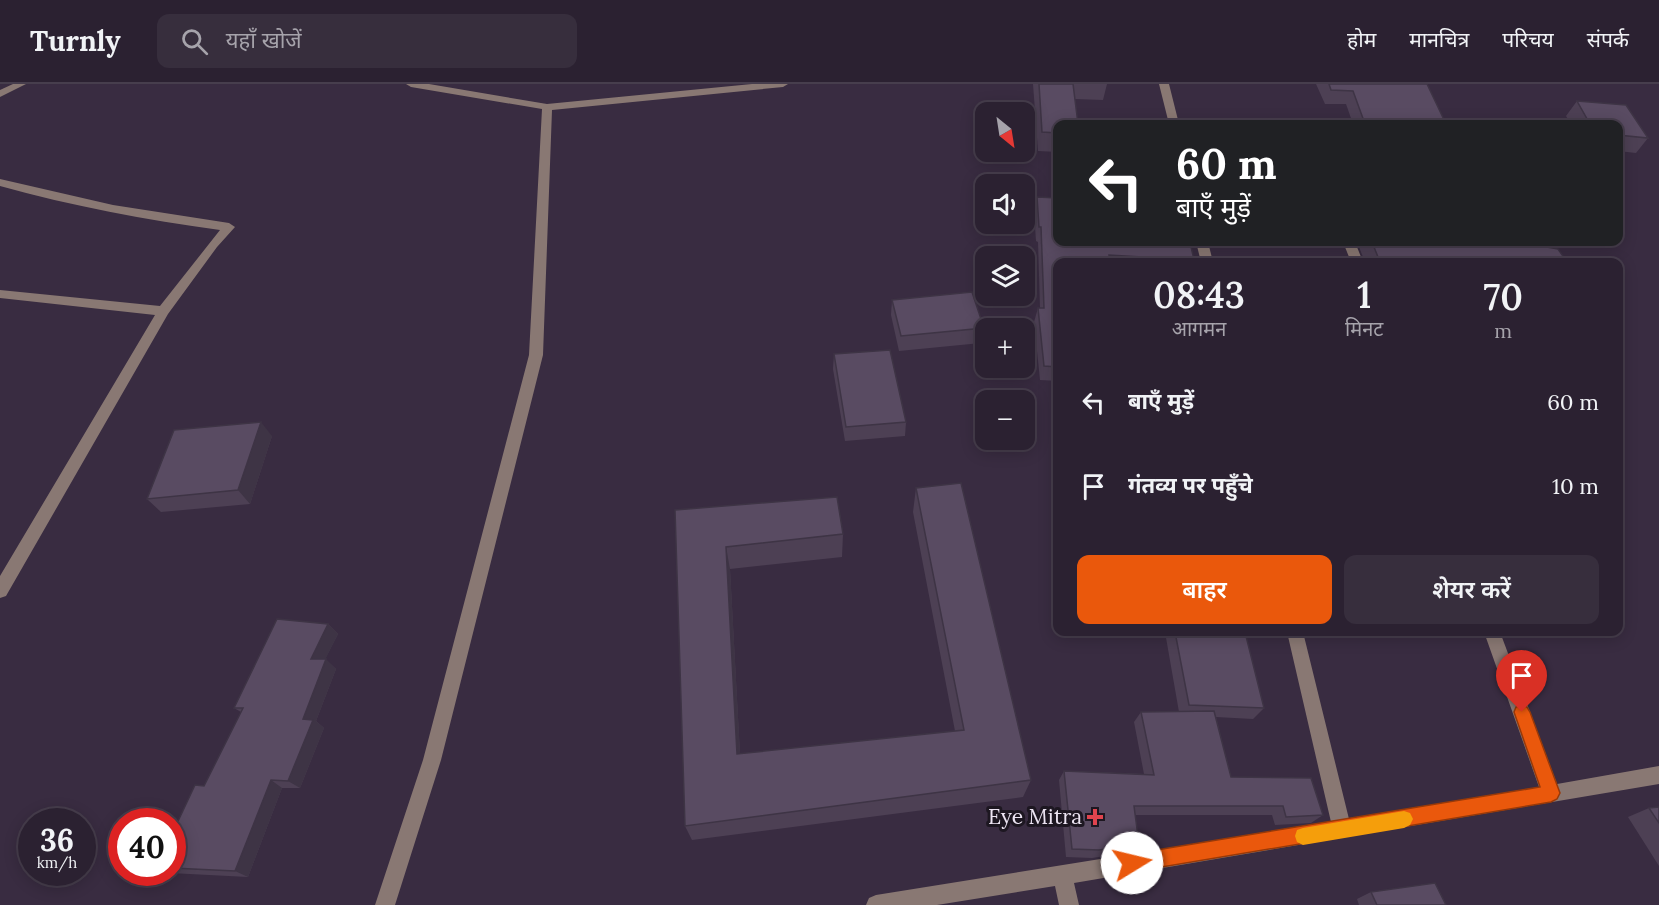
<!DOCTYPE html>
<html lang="hi">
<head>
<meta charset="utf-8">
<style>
	:root { --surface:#2b2131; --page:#372e3d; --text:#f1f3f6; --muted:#a6a3ab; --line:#473e4d; --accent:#ea580c }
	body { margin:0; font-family:Lora,"Noto Sans Devanagari",serif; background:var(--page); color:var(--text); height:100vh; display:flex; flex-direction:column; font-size:22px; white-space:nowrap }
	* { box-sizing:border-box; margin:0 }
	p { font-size:20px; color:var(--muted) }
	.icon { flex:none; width:33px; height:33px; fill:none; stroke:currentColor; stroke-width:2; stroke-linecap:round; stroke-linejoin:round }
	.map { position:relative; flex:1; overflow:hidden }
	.drawer { position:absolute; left:1053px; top:174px; width:570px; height:378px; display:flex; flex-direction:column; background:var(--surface); border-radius:12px; box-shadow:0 3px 15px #0003,0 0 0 2px var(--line) }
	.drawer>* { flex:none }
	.hud { position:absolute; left:1053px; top:36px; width:570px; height:126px; border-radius:12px; box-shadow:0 3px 15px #0003,0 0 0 2px var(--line); background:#202124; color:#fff; overflow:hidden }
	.needle { width:39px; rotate:150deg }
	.fabs { position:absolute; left:975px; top:18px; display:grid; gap:12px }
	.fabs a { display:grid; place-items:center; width:60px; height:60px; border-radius:12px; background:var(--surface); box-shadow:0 3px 15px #0003,0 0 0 2px var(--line); font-size:30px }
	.speed { position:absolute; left:18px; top:724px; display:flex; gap:12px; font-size:30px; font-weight:700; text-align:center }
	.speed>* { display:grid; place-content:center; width:78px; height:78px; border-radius:50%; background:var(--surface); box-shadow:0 3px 15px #0003,0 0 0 2px var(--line); line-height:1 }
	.speed small { font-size:15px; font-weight:400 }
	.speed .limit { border:9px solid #d22; background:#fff; color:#111 }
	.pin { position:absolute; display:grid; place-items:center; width:51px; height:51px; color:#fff; margin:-62px -26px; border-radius:50% 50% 50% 0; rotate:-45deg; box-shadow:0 0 6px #0007 }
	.pin .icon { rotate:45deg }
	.me { position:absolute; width:66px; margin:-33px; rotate:81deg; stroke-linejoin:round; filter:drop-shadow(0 0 4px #0008) }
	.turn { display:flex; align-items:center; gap:21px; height:126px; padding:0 24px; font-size:27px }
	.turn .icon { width:78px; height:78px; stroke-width:2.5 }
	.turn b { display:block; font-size:42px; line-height:51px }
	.eta { display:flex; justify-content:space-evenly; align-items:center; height:102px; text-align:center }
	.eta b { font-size:36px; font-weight:600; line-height:42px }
	.primary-button { display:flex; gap:12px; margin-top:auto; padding:12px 24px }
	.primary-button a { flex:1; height:69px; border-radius:12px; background:var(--accent); color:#fff; font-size:24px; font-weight:600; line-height:69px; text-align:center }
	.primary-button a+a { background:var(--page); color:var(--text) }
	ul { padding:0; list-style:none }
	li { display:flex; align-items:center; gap:18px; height:84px; padding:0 24px }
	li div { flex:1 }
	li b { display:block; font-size:22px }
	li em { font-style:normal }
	header { display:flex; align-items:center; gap:36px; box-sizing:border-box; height:84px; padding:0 30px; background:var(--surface); border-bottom:2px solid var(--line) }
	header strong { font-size:28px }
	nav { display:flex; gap:33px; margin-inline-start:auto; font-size:21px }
	.search { width:420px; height:54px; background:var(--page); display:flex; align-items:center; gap:15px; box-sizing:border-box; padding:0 21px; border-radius:12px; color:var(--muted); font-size:22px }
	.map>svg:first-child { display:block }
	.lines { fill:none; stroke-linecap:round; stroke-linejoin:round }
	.minor { fill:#897873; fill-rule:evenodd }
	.wall { fill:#4d4054 }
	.shaded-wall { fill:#3e3445 }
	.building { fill:#594b62; stroke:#3e3445; stroke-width:1.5 }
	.route { fill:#ea580c; stroke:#983908; stroke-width:1.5 }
	.slow { fill:#f59e0b }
	.health-dot { fill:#e0444e; stroke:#1d1721; stroke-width:2 }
	.labels { text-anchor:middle; stroke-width:6; stroke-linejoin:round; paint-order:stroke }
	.near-poi-label { font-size:21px; fill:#ede5f3; stroke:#1d1721; text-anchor:end }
</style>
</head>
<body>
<header>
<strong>Turnly</strong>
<div class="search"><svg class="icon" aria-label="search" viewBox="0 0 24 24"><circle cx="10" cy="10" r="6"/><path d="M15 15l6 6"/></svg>यहाँ खोजें</div>
<nav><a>होम</a><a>मानचित्र</a><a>परिचय</a><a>संपर्क</a></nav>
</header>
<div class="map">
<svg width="1659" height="821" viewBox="0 0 1659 821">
	<rect width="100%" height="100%" fill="#392c41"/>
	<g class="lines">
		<g class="minor">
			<path d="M 13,0 L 26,0 L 0,13 L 0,6 Z"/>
			<path d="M 406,0 L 429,0 L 547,20 L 752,0 L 788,0 L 783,3 L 552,26 L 543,271 L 441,676 L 395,821 L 375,821 L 423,676 L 529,271 L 542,25 L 411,3 Z"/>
			<path d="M 1159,0 L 1169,0 L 1179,40 L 1169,40 Z"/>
			<path d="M 0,95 L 113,121 L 229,139 L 235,143 L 217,163 L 168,230 L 6,512 L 0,514 L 0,492 L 155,231 L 0,214 L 0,206 L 160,222 L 220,146 C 146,136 72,122 0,102 Z"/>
			<path d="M 1196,158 L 1208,158 L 1213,178 L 1201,178 Z"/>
			<path d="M 1343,158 L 1355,158 L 1363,178 L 1351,178 Z"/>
			<path d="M 1287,548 L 1303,548 L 1349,735 L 1539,703 L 1484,548 L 1500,548 L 1557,700 L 1659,682 L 1659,700 L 1074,799 L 1079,821 L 1059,821 L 1055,802 L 937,821 L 866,821 L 869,814 L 876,811 L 1331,738 Z"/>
		</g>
	</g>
	<g class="wall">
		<path d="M 1033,0 L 1107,0 L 1103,16 L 1075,15 L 1058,40 L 1058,68 L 1038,67 Z"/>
		<path d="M 1316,0 L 1427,0 L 1446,40 L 1353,40 L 1346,20 L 1325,20 Z"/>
		<path d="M 1577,17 L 1648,54 L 1636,69 L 1618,67 L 1618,40 L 1571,40 L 1566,32 Z"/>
		<path d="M 1037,113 L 1194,176 L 1193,178 L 1058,178 L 1058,297 L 1040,296 L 1034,238 L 1038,224 L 1040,224 L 1038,158 L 1036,157 L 1034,128 Z"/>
		<path d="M 1357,158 L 1438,158 L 1567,178 L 1365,178 Z"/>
		<path d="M 892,216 L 984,244 L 981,259 L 899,267 L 891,231 Z"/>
		<path d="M 834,270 L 906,338 L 905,352 L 845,357 L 833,285 Z"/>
		<path d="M 272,352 L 250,420 L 161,428 L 147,415 Z"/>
		<path d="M 916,404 L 1031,696 L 1023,713 L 692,756 L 685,742 L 675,426 L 843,450 L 842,473 L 730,485 L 740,670 L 955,647 L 913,428 Z"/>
		<path d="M 328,540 L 338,550 L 325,575 L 336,585 L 316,637 L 324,644 L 300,704 L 282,704 L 248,793 L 170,789 L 172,789 L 172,750 L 204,702 L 241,628 L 234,624 Z"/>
		<path d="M 1165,548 L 1245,548 L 1264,624 L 1253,635 L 1216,633 L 1231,693 L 1323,731 L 1311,739 L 1275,741 L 1272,731 L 1135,731 L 1139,760 L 1131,768 L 1092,774 L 1066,773 L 1059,696 L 1064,687 L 1144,690 L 1134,638 L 1141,628 L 1179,628 Z"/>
		<path d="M 1659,723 L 1659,782 L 1628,733 L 1649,724 Z"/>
		<path d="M 1371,808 L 1446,821 L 1359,821 L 1357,815 Z"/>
	</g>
	<g class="shaded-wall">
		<path d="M 261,338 L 272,352 L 250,420 L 238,406 Z"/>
		<path d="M 726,463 L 730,485 L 741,688 L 737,670 Z"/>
		<path d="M 328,540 L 338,550 L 321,584 L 311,575 Z"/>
		<path d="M 326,575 L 336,585 L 316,637 L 324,644 L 300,704 L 288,697 L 303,635 Z"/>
		<path d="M 271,696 L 282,704 L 248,793 L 235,787 Z"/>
	</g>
	<g class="building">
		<path d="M 1039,0 L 1073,0 L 1078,40 L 1058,40 L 1058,49 L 1042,48 Z"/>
		<path d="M 1329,0 L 1427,0 L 1446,40 L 1365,40 L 1353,7 L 1331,6 Z"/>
		<path d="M 1577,17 L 1626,21 L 1648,54 L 1618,51 L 1618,40 L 1590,40 Z"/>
		<path d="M 1037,113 L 1058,114 L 1058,158 L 1190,158 L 1194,176 L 1109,171 L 1110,178 L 1058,178 L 1058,283 L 1044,282 L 1038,224 L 1044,224 L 1041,143 L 1039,143 Z"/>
		<path d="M 1372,158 L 1438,158 L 1541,162 L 1558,165 L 1567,178 L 1380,178 Z"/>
		<path d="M 972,208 L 984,244 L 901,252 L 892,216 Z"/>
		<path d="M 890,266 L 906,338 L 846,343 L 834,270 Z"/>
		<path d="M 261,338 L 238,406 L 147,415 L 174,346 Z"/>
		<path d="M 961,399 L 1031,696 L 685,742 L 675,426 L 837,413 L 843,450 L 726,463 L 737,670 L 964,646 L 916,404 Z"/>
		<path d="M 277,535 L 328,540 L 311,575 L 326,575 L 303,635 L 313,636 L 288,697 L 271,696 L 235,787 L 172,784 L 172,750 L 195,701 L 204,702 L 243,624 L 234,624 Z"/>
		<path d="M 1175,548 L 1245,548 L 1264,624 L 1189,621 Z"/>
		<path d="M 1214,627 L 1231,693 L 1311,694 L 1323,731 L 1286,733 L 1283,722 L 1134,722 L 1139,760 L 1099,766 L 1072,765 L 1064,687 L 1154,691 L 1141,628 Z"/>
		<path d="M 1659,723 L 1659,739 L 1649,724 Z"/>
		<path d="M 1435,799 L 1446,821 L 1377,821 L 1371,808 Z"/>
	</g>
	<path class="route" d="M 1522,621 L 1527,623 L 1530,628 L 1560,709 L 1557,715 L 1551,718 L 1132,788 L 1126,785 L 1123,779 L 1126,773 L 1132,770 L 1540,703 L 1514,628 L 1516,623 Z"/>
	<path class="slow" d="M 1404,727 L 1410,729 L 1413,735 L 1410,741 L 1404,744 L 1303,761 L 1297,758 L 1295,752 L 1297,746 L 1303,744 Z"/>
	<path class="health-dot" d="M1092 724h6v6h6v6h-6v6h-6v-6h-6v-6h6z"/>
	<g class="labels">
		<g class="near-poi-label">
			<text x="1082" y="740">Eye Mitra</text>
		</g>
	</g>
</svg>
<div class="fabs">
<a><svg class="needle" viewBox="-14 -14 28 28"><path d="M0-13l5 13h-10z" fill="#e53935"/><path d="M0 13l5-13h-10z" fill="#a6a3ab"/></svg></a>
<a><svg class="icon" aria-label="sound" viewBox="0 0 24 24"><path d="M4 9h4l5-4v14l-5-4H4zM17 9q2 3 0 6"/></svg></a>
<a><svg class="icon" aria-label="layers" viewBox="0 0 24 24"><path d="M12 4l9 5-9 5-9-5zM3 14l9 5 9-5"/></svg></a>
<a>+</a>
<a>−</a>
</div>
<div class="speed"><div>36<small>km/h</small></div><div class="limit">40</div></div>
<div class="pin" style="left:1522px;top:628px;background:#d93025"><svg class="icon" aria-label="arrive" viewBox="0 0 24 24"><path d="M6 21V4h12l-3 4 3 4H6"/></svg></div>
<svg class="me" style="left:1132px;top:779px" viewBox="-20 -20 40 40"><circle r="19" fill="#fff"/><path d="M0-13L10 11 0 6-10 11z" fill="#ea580c"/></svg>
<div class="hud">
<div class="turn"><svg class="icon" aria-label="left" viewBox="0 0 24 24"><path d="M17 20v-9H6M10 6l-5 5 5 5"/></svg><div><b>60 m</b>बाएँ मुड़ें</div></div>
</div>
<section class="drawer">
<div class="eta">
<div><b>08:43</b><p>आगमन</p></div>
<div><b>1</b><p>मिनट</p></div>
<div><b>70</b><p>m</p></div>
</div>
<ul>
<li><svg class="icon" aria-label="left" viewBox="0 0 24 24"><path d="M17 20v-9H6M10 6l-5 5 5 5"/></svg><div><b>बाएँ मुड़ें</b></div><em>60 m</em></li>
<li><svg class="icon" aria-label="arrive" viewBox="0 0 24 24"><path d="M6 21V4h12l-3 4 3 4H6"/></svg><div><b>गंतव्य पर पहुँचे</b></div><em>10 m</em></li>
</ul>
<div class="primary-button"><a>बाहर</a><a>शेयर करें</a></div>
</section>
</div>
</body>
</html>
